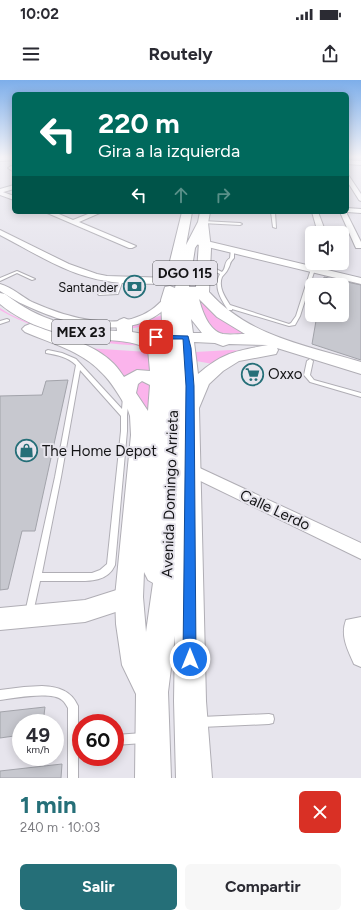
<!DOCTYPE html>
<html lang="es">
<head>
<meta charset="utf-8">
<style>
	:root { --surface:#fff; --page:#f7f7f7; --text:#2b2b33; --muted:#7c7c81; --accent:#256f78 }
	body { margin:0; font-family:Figtree,sans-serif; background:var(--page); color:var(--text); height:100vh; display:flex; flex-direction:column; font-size:15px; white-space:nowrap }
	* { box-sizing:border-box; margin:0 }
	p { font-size:13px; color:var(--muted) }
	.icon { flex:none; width:22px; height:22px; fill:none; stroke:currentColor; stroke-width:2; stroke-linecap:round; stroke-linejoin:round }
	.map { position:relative; height:698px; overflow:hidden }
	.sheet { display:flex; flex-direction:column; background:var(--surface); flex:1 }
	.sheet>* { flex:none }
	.hud { position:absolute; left:12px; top:12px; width:337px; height:122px; border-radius:6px; box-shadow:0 2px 10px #0003; background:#00695c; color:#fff; overflow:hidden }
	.buttons { position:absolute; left:305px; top:146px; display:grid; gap:8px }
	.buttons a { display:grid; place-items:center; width:44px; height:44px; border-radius:6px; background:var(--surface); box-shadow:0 2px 10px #0003; font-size:20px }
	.speed { position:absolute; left:12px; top:634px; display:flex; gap:8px; font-size:20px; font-weight:700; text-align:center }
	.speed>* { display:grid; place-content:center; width:52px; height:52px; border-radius:50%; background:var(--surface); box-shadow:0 2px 10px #0003; line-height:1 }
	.speed small { font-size:10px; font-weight:400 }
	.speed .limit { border:6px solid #d22; background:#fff; color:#111 }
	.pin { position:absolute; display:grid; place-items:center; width:34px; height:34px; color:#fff; margin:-17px; border-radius:8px; box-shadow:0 2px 6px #0006 }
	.me { position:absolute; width:44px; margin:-22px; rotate:0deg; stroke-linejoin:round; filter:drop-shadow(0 0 3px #0008) }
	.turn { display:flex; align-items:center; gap:14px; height:84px; padding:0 20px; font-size:18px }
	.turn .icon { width:52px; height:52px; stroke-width:2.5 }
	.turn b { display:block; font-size:28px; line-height:34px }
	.lanes { display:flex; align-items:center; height:38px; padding:0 20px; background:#0003; justify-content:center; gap:20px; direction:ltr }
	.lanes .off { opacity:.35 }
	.round { display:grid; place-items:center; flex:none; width:42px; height:42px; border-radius:6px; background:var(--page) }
	.headline { display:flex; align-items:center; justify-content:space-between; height:68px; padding:0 20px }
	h1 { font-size:24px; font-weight:700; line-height:30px; color:var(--accent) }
	.button { display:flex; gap:8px; margin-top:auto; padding:8px 20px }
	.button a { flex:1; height:46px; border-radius:6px; background:var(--accent); color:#fff; font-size:16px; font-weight:700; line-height:46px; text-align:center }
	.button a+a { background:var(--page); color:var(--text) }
	.status { display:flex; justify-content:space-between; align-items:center; height:28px; padding:0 20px; background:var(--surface); direction:ltr }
	.status svg { height:11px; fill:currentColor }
	header { display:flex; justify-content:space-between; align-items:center; height:52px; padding:0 20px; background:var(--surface); font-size:18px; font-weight:700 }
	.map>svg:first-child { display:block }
	.green { fill:#fbb4ec }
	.building { fill:#c7c8cf; stroke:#a2a3aa }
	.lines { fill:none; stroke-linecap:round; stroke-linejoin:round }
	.service-casing { stroke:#b0aeb5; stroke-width:2 }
	.minor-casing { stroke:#b0aeb5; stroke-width:2 }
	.tertiary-casing { stroke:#b0aeb5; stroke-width:2 }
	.primary-casing { stroke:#b0aeb5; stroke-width:2 }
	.service { fill:#fff; fill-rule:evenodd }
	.minor { fill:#fff; fill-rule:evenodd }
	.tertiary { fill:#fff; fill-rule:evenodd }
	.primary { fill:#fff; fill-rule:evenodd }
	.route { fill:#1a73e8; stroke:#114b97 }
	.labels { text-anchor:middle; stroke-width:4; stroke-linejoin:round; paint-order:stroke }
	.far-poi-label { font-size:13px; fill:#141416; stroke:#e7e5ed; text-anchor:end }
	.shield { fill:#e7e5ed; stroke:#535356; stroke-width:1 }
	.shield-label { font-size:14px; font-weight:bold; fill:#141416 }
	.poi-label { font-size:15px; fill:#141416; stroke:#e7e5ed; text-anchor:start }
	.street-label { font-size:15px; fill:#141416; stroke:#e7e5ed }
</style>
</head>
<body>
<div class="status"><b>10:02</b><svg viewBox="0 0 49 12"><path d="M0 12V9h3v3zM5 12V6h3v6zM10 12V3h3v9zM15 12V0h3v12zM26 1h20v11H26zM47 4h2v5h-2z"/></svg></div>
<header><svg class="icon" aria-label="menu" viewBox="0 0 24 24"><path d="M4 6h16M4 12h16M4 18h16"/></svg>Routely<svg class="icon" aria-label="share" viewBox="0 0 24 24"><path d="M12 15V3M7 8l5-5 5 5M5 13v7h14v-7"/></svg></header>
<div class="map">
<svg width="361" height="698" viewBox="0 0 361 698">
	<rect width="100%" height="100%" fill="#e7e5ed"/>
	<g class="green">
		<path d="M 199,204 L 250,254 L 216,253 C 203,238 192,224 199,204 Z"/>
		<path d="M 0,228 C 43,258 100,250 148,266 C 96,264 46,256 0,230 Z"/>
		<path d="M 165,234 L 165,242 L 129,249 L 130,246 Z"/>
		<path d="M 86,268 L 148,272 L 152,274 L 155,293 L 125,299 Z"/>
		<path d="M 231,270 L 245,271 L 213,284 L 196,281 L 195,272 Z"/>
		<path d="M 134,300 L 154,300 L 147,490 L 138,500 L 131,308 Z"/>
	</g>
	<g class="building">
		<path d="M 324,197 L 361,205 L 361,280 L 312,264 L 317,235 L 342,235 L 342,205 L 323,205 Z"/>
		<path d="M 68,300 L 35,451 L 22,451 L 8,509 L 0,510 L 0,316 L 42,315 L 46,301 Z"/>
		<path d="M 45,627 L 43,643 L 21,643 L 21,655 L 0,658 L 0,632 Z"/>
		<path d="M 62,684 L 61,698 L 0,698 L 0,691 Z"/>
	</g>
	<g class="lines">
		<defs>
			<g id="service">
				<path d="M 271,132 L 275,132 L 276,148 L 273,147 Z"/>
				<path d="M 203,141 L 240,143 L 242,144 L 240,145 L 202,143 L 202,141 Z"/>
				<path d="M 231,169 L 234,170 L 234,178 C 229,183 231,184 228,189 C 227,192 224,194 222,197 C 218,207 225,217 230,225 L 289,244 L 291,243 L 296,236 L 311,189 L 314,188 L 315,189 L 300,236 L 295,245 L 289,246 L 232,229 L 232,230 L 228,230 C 221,219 213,207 220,194 L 201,184 L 204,183 L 222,192 C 227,187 223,183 230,178 Z"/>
				<path d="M 17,191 L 35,199 L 32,200 L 17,193 L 0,201 L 0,198 Z"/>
				<path d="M 120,199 L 123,200 L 118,214 L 99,215 L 98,214 L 100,213 L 115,212 Z"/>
				<path d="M 7,239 L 9,240 L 9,241 L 0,244 L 0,241 Z"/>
				<path d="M 48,270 L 62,273 L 76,279 L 122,329 L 123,317 L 126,315 L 128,316 L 129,317 L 127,335 L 127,351 L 115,485 C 107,503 87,501 71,501 C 61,501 50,501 40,501 L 33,533 L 32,536 L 29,537 L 26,536 L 25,533 L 55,397 L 76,285 C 68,277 57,275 46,273 L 46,271 ZM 80,290 L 121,336 L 121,351 L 107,484 L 100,490 L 92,493 L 42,493 L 61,397 Z"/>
				<path d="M 310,279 L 313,281 L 310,295 L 314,300 L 361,313 L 361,317 L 310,302 L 304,295 L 307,281 Z"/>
				<path d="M 42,606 C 58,607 71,610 78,626 L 78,698 L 68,698 L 68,628 C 66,625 65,622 62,620 C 52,611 14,618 0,620 L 0,610 L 24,607 Z"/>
				<path d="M 269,634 L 273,635 L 274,639 L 273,643 L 269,644 L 201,647 L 197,646 L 196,642 L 197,638 L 201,637 Z"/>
				<path d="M 143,653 L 147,654 L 148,658 L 147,662 L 143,663 L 115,665 L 115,655 Z"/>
			</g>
			<g id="minor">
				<path d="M 14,76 L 14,80 L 0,81 L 0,77 Z"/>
				<path d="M 347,80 L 361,81 L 361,85 L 347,84 Z"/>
				<path d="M 11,86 L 14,88 L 14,92 L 8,88 Z"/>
				<path d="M 347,95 L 349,96 L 361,114 L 361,121 L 359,120 L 347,101 Z"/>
				<path d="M 0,111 L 14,116 L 14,120 L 0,115 Z"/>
				<path d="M 347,128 L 361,129 L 361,133 L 347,132 Z"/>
				<path d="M 45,132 L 54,132 L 73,140 L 93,132 L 102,132 L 79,142 L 136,166 L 132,168 L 129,168 Z"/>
				<path d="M 312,132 L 318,132 L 326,153 L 318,153 Z"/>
				<path d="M 340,132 L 346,132 L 361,162 L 361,168 L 356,168 L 355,166 Z"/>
				<path d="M 0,150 L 69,184 L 97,194 L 107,196 L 171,198 L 175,201 L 171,204 C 150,203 127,205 107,201 C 69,196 33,172 0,155 Z"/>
				<path d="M 0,204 C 12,207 22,217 32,222 C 65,237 118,253 151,230 C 156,227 160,222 165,218 L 171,218 L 173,220 C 138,265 70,246 27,226 C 17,222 9,216 0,211 Z"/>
				<path d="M 189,383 L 361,463 L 361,479 L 184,393 L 182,389 L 184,385 Z"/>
				<path d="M 361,537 L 361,587 L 354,584 C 348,570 340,556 346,540 Z"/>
			</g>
			<g id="tertiary">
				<path d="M 14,105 L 14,109 L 0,113 L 0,109 Z"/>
				<path d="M 194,158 L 361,198 L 361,204 L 191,163 L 189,161 Z"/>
				<path d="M 129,506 L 137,509 L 140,517 L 137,525 L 85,542 L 0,550 L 0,528 L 85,520 Z"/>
			</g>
			<path id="primary" d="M 182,132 L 192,132 L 186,165 L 198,142 L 200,132 L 210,132 L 208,143 L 211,169 L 209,212 C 248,256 307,266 361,282 L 361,294 L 277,268 L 278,270 L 276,274 L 239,281 L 223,291 L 209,304 L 199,328 L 206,621 L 212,698 L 176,698 L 174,621 L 175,556 L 168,612 L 171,698 L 135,698 L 136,614 L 122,585 L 116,544 L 115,517 L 131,355 L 130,336 L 128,330 C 120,317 112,302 101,292 C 82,271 50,263 25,252 L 22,249 L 25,246 L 30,244 L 35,246 C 61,256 95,264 114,284 C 118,288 121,293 124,297 L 137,290 L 150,291 L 148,269 C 133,260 115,261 97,259 C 62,256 28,247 0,224 L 0,213 L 5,214 C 40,241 73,249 117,251 L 116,243 L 119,240 L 124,238 L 129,240 L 132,243 L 132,252 L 143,254 L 144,256 L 154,259 L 163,265 L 161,220 L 165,207 L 170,206 L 175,208 L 180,184 L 172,184 L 170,181 ZM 199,162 L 196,207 L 189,207 L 195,168 ZM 199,219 L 217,237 L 245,254 C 238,254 230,255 223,254 C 209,251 202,231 199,219 ZM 191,239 L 202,253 L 193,253 ZM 194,262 L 215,263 L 223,266 L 229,264 L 268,265 C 236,271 224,272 198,294 ZM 142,301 L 150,305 L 148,331 L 136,313 L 138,304 ZM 144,492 L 148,500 L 153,503 L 146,552 L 143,517 Z"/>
		</defs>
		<use href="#service" class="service-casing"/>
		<use href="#minor" class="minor-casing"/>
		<use href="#tertiary" class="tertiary-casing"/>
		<use href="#primary" class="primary-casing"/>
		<use href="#service" class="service"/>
		<use href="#minor" class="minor"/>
		<use href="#tertiary" class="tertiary"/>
		<use href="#primary" class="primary"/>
	</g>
	<linearGradient id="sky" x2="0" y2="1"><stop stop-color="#7daeea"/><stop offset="0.44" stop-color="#f4f3f7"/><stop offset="1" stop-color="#f4f3f7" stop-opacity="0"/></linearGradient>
	<rect width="361" height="174" fill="url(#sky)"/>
	<path class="route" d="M 153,255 L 188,256 L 191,268 L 194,306 L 196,579 L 194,584 L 190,586 L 185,584 L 183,579 L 186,306 L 183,259 L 156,259 L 152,257 Z"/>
	<defs>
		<symbol id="bank-ring" viewBox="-11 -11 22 22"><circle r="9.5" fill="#e7e5ed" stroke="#256f78" stroke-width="1.5"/><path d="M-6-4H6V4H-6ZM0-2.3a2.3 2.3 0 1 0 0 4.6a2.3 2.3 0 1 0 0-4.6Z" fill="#256f78"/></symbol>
		<symbol id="supermarket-ring" viewBox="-11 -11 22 22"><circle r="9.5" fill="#e7e5ed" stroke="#256f78" stroke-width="1.5"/><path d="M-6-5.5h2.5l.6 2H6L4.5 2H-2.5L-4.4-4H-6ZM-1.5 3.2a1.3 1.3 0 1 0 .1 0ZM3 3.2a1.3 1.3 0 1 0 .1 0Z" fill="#256f78"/></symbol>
		<symbol id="shop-ring" viewBox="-11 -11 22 22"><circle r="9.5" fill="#e7e5ed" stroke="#256f78" stroke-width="1.5"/><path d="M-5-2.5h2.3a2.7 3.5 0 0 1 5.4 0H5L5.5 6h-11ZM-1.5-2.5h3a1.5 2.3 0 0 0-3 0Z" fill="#256f78"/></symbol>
	</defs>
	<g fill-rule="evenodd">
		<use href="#bank-ring" x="122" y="194" width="25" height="25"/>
		<use href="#supermarket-ring" x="240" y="282" width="25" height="25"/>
		<use href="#shop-ring" x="14" y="358" width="25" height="25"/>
	</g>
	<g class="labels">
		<g class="far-poi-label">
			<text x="118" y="212">Santander</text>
		</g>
		<g class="shield">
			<rect x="153" y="181" width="64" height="24" rx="3"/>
			<rect x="52" y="240" width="58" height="24" rx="3"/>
		</g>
		<g class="shield-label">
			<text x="185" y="198">DGO 115</text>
			<text x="81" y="257">MEX 23</text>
		</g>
		<g class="poi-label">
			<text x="268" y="299">Oxxo</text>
			<text x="42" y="376">The Home Depot</text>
		</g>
		<g class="street-label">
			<text transform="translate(170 414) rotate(-88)" y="5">Avenida Domingo Arrieta</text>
			<text transform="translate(275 430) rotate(25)" y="5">Calle Lerdo</text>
		</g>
	</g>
</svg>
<div class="buttons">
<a><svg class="icon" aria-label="sound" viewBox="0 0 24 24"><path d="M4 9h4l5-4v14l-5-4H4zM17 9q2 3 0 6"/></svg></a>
<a><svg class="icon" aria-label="search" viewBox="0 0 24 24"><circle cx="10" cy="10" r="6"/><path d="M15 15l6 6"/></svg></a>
</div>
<div class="speed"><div>49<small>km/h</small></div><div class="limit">60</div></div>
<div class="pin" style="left:156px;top:257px;background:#d93025"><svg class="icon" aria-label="arrive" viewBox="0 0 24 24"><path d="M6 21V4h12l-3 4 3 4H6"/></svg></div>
<svg class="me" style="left:190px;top:579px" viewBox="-20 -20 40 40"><circle r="17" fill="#1a73e8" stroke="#fff" stroke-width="3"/><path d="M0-11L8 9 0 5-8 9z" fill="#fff"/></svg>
<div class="hud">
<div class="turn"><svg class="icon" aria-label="left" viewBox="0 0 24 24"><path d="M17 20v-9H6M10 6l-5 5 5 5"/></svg><div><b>220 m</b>Gira a la izquierda</div></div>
<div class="lanes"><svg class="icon" aria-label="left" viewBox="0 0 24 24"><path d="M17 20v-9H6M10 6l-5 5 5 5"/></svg><svg class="icon off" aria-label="ahead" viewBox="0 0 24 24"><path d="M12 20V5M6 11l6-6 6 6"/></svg><svg class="icon off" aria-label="right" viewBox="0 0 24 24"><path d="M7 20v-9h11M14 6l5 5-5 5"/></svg></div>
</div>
</div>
<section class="sheet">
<div class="headline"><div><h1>1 min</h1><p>240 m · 10:03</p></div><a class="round" style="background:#d93025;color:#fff"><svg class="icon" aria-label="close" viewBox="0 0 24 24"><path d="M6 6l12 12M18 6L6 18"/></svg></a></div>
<div class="button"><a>Salir</a><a>Compartir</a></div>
</section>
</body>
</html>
